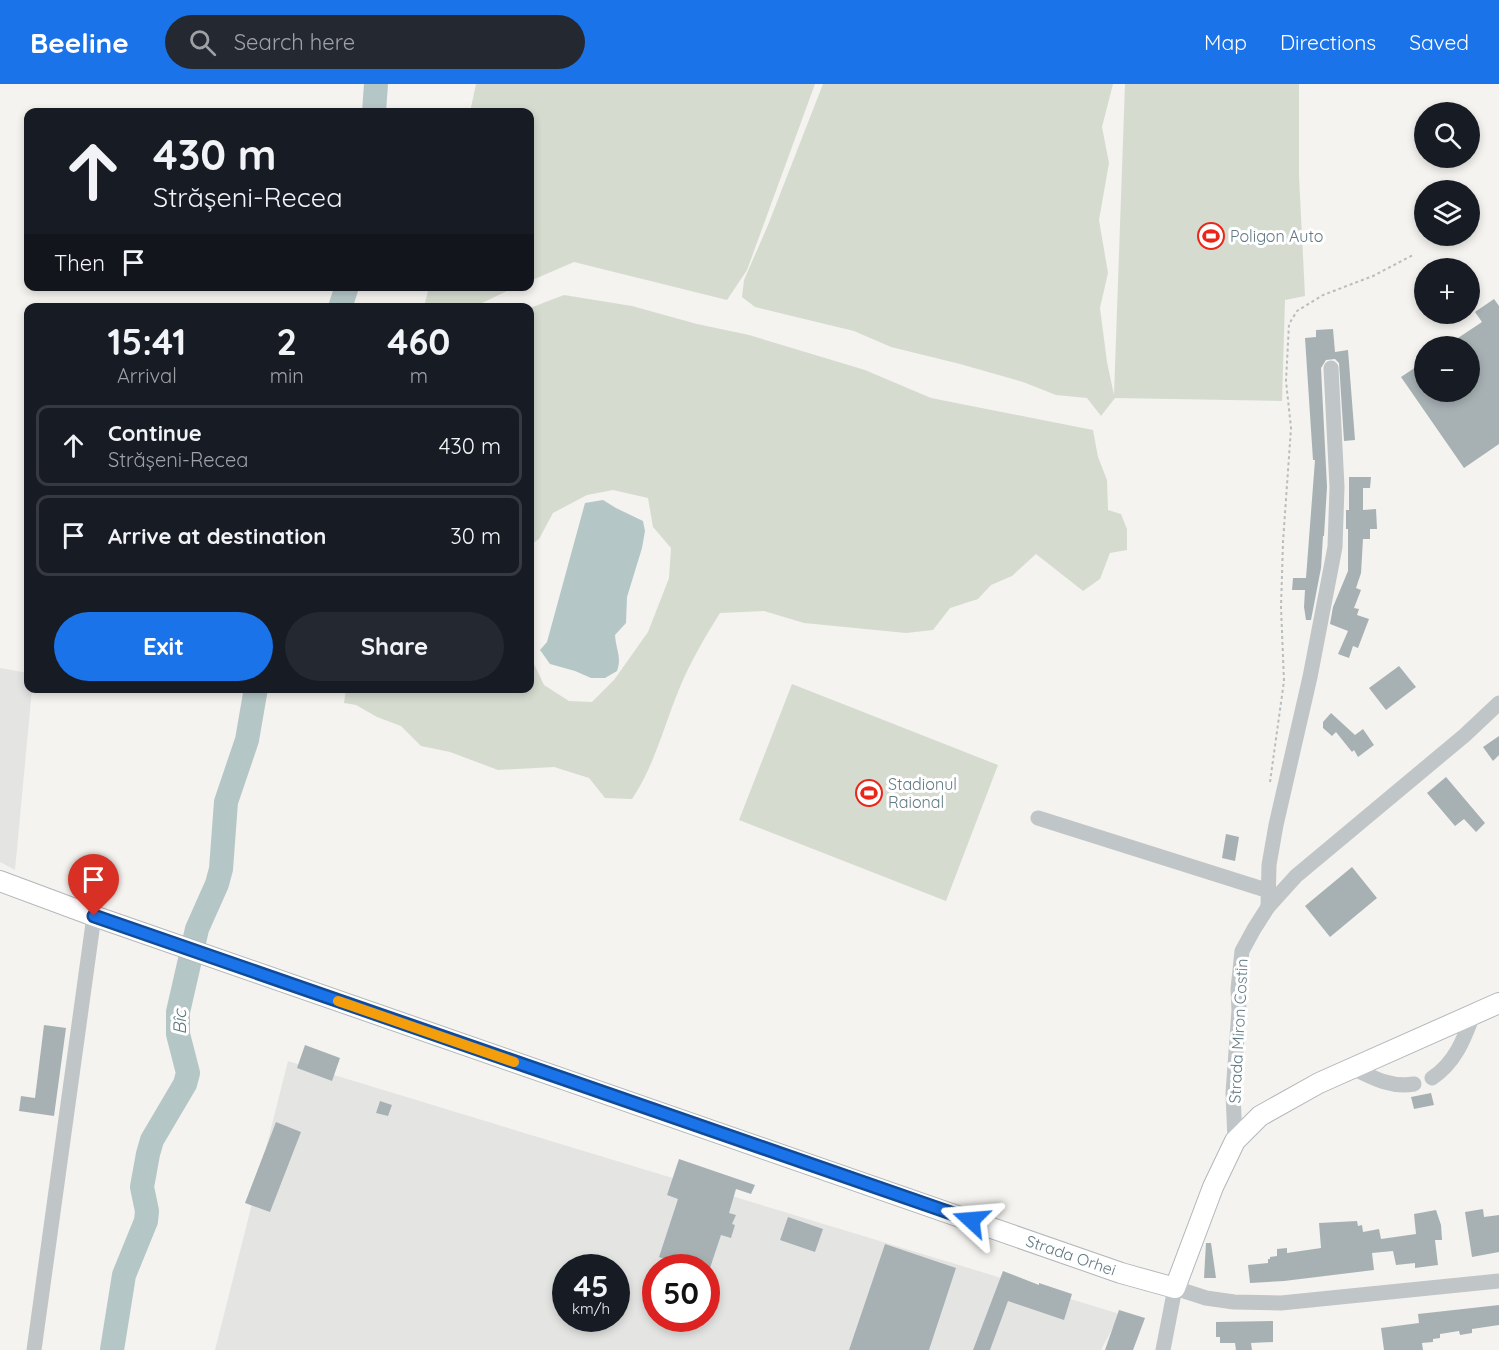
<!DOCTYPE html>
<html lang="en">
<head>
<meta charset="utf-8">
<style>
	:root { --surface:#171b24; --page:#242831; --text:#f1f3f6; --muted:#9ea1a6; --line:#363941; --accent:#1a73e8 }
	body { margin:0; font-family:Quicksand,sans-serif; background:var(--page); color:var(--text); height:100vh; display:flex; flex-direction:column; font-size:22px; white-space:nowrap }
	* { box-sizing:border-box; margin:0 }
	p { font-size:20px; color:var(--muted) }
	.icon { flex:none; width:33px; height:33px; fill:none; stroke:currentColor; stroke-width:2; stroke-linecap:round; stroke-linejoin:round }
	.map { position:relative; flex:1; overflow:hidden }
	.details { position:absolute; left:24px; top:219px; width:510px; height:390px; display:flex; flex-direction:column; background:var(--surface); border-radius:12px; box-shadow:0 3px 9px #0003 }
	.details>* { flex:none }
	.hud { position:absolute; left:24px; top:24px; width:510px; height:183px; border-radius:12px; box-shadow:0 3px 9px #0003; background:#171b24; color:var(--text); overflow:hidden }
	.tools { position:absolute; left:1414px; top:18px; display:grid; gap:12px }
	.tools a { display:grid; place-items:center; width:66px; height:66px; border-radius:50%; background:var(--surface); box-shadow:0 3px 9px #0003; font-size:30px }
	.speed { position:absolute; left:552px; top:1170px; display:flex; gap:12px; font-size:30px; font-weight:700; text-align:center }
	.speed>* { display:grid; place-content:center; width:78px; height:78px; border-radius:50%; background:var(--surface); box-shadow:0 3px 9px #0003; line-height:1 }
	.speed small { font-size:15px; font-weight:400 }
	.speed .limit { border:9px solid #d22; background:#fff; color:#111 }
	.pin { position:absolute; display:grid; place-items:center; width:51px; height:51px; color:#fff; margin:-62px -26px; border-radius:50% 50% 50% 0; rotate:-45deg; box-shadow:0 0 6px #0007 }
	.pin .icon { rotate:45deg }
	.me { position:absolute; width:66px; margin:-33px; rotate:289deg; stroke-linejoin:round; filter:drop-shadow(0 0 4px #0008) }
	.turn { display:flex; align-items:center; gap:21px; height:126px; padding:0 30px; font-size:27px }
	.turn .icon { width:78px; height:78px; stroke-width:2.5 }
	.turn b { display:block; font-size:42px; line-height:51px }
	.then { display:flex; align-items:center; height:57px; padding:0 30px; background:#0003; gap:12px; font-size:22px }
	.eta { display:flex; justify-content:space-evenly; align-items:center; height:102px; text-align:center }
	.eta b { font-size:36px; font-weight:700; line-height:42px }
	.primary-button { display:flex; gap:12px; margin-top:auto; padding:12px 30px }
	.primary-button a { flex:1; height:69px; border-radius:36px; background:var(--accent); color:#fff; font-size:24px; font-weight:700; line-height:69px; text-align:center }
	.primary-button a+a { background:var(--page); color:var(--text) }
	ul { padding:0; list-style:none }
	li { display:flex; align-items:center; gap:18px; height:81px; margin:0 12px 9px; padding:0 18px; border:3px solid var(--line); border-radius:12px }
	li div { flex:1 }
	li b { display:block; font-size:22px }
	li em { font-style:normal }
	header { display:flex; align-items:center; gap:36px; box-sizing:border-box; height:84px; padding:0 30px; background:var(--accent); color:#fff }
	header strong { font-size:28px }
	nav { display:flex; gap:33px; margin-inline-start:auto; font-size:21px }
	.search { width:420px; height:54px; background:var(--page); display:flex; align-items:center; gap:15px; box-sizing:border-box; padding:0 21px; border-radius:33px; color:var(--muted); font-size:22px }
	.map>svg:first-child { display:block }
	.built { fill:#e4e5e3; fill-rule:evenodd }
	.green { fill:#d6dbd0 }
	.water { fill:#b5c6c7 }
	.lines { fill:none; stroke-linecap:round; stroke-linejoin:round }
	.river { stroke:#b5c6c7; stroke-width:24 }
	.building { fill:#a7b1b4 }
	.major-casing { stroke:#b1b7ba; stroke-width:22 }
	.path { stroke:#babdbe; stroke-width:2; stroke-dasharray:3 3; stroke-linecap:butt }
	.minor { stroke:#c0c5c7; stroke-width:15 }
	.major { stroke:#fff; stroke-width:20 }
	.route-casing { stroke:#114b97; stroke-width:15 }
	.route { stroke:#1a73e8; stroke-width:10 }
	.slow { stroke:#f59e0b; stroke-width:10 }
	.labels { text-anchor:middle; stroke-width:6; stroke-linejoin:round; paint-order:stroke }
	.poi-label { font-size:16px; fill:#617982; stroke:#fff; text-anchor:start }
	.street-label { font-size:16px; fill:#617982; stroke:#fff }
	.water-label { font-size:18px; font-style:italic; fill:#5c7c7f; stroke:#fff }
</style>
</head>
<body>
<header>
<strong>Beeline</strong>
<div class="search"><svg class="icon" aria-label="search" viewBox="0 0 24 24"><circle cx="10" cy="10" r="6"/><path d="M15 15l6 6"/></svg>Search here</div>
<nav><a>Map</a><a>Directions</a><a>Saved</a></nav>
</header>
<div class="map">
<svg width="1499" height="1266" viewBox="0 0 1499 1266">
	<rect width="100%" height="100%" fill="#f4f3ef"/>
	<g class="built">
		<path d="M 0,584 L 28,589 L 28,604 L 32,605 L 15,786 L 0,778 Z"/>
		<path d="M 288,977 L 1120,1230 L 1101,1266 L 215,1266 ZM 566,1184 L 616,1184 L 616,1234 L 566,1234 ZM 656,1184 L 706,1184 L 706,1234 L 656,1234 Z"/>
	</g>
	<g class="green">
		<path d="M 476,0 L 815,0 L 747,186 L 727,216 L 574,178 L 530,197 L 530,28 L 470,28 Z"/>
		<path d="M 823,0 L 1113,0 L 1102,43 L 1109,79 L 1099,136 L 1108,189 L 1100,224 L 1107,278 L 1114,311 L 1125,0 L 1299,0 L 1299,92 L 1305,212 L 1285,216 L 1282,317 L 1115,314 L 1101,332 L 1087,314 L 1056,311 L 1023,298 L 960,280 L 891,263 L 854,247 L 755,223 L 742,213 L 744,196 L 768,141 Z"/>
		<path d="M 429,203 L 429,202 L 515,203 L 476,222 L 476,223 L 424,223 Z"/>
		<path d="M 564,211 L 632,222 L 697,240 L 749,251 L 865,286 L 931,314 L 1093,346 L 1098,373 L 1107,396 L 1108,426 L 1121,430 L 1127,445 L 1127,466 L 1110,469 L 1100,495 L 1083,507 L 1036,470 L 1012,492 L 991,501 L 978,515 L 950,524 L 933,546 L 906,549 L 804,539 L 764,527 L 720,529 C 705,553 691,577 680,603 C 664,641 655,681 632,715 L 605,714 L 589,694 L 554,683 L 498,686 L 450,668 L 421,662 L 401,642 L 377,633 L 356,621 L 344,619 L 346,605 L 530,604 L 530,577 L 534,580 L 544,601 L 569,617 L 592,618 L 614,596 L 648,548 L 669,494 L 671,464 L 653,443 L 648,414 L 613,406 L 587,411 L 553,429 L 539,455 L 530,461 L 530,224 Z"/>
		<path d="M 792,600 L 998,681 L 946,817 L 739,736 Z"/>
	</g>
	<path class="water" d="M 603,416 L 616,424 L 643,437 L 645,447 L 642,464 L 627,513 L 626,539 L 615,551 C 616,566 622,573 617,587 L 605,594 L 591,594 L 575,587 L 550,580 L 540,566 L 547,558 L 585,419 Z"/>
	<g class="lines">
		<g class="river">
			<path d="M 374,28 L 376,0"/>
			<path d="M 340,224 L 347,202"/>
			<path d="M 112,1266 L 124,1191 L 146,1137 L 147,1127 L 142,1103 L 148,1070 L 152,1056 L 185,1000 L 188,989 L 178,950 L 178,928 L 197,845 L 217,800 L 221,785 L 226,718 L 247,656 L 256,604"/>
		</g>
	</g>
	<g class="building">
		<path d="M 1243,148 L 1254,148 L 1254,161 L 1242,160 Z"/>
		<path d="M 1494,215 L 1499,222 L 1499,360 L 1464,384 L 1401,293 L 1425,277 L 1425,308 L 1470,308 L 1470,262 L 1446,262 L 1482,238 L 1475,228 Z"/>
		<path d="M 1333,245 L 1335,268 L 1348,266 L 1355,356 L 1344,357 L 1339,279 L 1335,275 L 1326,276 L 1321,284 L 1327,403 L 1324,452 L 1323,452 L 1321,484 L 1311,536 L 1306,536 L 1304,523 L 1305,506 L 1292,506 L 1293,494 L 1306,494 L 1315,376 L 1313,376 L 1305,254 L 1316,253 L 1316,246 Z"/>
		<path d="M 1349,393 L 1371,393 L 1370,404 L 1363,404 L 1363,426 L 1376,425 L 1377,445 L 1370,445 L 1370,455 L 1363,455 L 1361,489 L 1356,504 L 1361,506 L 1354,524 L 1359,525 L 1357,531 L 1369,535 L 1358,564 L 1353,562 L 1349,574 L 1338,570 L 1348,547 L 1330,540 L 1333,523 L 1348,487 L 1348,445 L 1346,445 L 1346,426 L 1349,426 Z"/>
		<path d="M 1399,582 L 1416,603 L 1386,626 L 1369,604 Z"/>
		<path d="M 1331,629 L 1355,651 L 1363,645 L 1374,661 L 1358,673 L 1354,666 L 1352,668 L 1336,648 L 1332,652 L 1323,644 L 1323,638 Z"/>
		<path d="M 1499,652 L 1499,671 L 1493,677 L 1483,663 Z"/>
		<path d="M 1446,693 L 1485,739 L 1476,748 L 1464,735 L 1455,742 L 1427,709 Z"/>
		<path d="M 1226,750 L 1239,753 L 1235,777 L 1222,774 Z"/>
		<path d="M 1352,783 L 1377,814 L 1330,853 L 1305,822 Z"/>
		<path d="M 44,941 L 66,944 L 54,1032 L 19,1027 L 21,1012 L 35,1014 Z"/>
		<path d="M 305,961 L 340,974 L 332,997 L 297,984 Z"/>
		<path d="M 1431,1009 L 1434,1021 L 1414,1025 L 1411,1013 Z"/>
		<path d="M 380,1017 L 392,1021 L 388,1032 L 376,1029 Z"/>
		<path d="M 276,1038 L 301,1048 L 270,1128 L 245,1119 Z"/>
		<path d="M 679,1075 L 755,1101 L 751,1110 L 736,1105 L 729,1129 L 736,1131 L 732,1140 L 735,1141 L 731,1154 L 721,1151 L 710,1184 L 690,1184 L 659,1173 L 678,1115 L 667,1111 Z"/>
		<path d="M 1483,1125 L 1484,1133 L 1499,1131 L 1499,1168 L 1472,1173 L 1465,1128 Z"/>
		<path d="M 1436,1126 L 1441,1141 L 1442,1156 L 1435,1156 L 1438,1181 L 1415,1184 L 1415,1179 L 1396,1181 L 1393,1167 L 1372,1169 L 1374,1186 L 1284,1197 L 1250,1199 L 1248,1181 L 1268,1179 L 1268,1175 L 1270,1175 L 1270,1173 L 1277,1172 L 1277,1165 L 1287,1164 L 1287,1169 L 1321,1164 L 1319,1139 L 1357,1137 L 1358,1142 L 1362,1141 L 1363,1148 L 1379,1145 L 1381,1155 L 1416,1150 L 1414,1130 Z"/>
		<path d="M 788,1133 L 823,1145 L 815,1168 L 780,1156 Z"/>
		<path d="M 1206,1159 L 1211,1159 L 1216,1194 L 1204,1194 Z"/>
		<path d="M 885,1160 L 956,1184 L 929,1266 L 849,1266 Z"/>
		<path d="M 1003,1187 L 1039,1201 L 1039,1199 L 1072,1210 L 1064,1236 L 1008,1217 L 990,1266 L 973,1266 Z"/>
		<path d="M 1499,1221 L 1499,1241 L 1472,1245 L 1472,1249 L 1460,1251 L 1459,1247 L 1440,1250 L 1440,1254 L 1433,1255 L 1433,1258 L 1422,1259 L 1423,1266 L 1384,1266 L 1381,1244 L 1419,1239 L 1418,1230 Z"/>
		<path d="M 1119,1226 L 1145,1234 L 1133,1266 L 1105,1266 Z"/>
		<path d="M 1273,1237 L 1273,1258 L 1251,1259 L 1252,1266 L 1236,1266 L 1235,1259 L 1220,1259 L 1220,1253 L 1216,1253 L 1216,1238 Z"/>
	</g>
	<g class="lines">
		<defs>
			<path id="major" d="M 0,797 L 94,832 L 1121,1189 L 1175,1204 L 1213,1103 L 1235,1057 L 1260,1032 L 1319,999 L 1499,919"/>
		</defs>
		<use href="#major" class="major-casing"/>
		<path class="path" d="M 1270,698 L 1284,597 L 1281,523 L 1283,458 L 1291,344 L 1286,297 L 1289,240 L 1297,227 L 1323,211 L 1373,192 L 1413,171"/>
		<g class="minor">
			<path d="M 1038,734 L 1269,807"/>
			<path d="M 1268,823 L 1269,781 L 1276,741 L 1310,593 L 1335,463 L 1337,403 L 1331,284"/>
			<path d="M 1353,984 C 1373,994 1391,1004 1414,1000"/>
			<path d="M 1432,994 C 1455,979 1464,955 1473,931"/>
			<path d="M 1235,1057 L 1233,1009 L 1239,926 L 1238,905 L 1242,867 L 1254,845 L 1268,823 L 1296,792 L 1465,651 L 1499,619"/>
			<path d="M 34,1266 L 94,832"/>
			<path d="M 1163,1266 L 1175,1204 L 1206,1214 L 1234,1218 L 1281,1219 L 1499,1197"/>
		</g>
		<use href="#major" class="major"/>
	</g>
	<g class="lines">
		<defs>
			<path id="route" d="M 94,832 L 971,1136"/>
		</defs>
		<use href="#route" class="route-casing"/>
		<use href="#route" class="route"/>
		<path class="slow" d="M 338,917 L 514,978"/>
	</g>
	<defs>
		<symbol id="stadium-ring" viewBox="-11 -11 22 22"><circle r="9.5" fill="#fff" stroke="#eb2518" stroke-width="1.5"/><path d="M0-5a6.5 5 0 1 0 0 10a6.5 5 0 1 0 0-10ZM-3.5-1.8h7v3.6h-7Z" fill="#eb2518"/></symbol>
	</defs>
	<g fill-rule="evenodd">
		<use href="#stadium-ring" x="1196" y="137" width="30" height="30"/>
		<use href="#stadium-ring" x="854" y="694" width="30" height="30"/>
	</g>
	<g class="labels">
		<g class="poi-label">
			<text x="1230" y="158">Poligon Auto</text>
			<text x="888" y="706">Stadionul<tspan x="888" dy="18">Raional</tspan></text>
		</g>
		<g class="street-label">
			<text transform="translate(1238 947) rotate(-87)" y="6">Strada Miron Costin</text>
			<text transform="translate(1071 1171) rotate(19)" y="6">Strada Orhei</text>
		</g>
		<g class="water-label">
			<text transform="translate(180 938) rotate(-90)" y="6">Bîc</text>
		</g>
	</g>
</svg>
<div class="tools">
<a><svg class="icon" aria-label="search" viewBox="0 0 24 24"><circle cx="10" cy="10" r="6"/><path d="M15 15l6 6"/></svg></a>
<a><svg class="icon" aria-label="layers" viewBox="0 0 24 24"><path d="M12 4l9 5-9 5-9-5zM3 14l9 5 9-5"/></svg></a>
<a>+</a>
<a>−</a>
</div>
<div class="speed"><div>45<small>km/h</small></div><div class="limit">50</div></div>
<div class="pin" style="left:94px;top:832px;background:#d93025"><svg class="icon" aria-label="arrive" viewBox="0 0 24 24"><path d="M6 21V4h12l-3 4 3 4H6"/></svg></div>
<svg class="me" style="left:971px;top:1136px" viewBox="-20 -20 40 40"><path d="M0-17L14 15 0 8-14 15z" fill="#1a73e8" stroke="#fff" stroke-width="4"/></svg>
<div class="hud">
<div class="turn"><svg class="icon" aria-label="ahead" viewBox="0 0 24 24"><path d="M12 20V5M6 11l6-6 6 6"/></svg><div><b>430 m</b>Strășeni-Recea</div></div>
<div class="then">Then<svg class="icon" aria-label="arrive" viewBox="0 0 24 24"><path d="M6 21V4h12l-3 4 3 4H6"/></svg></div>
</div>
<section class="details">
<div class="eta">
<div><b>15:41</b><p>Arrival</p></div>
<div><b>2</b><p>min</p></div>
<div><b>460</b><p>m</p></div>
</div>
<ul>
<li><svg class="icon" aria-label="ahead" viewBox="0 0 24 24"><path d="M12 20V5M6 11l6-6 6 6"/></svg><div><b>Continue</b><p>Strășeni-Recea</p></div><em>430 m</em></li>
<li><svg class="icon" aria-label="arrive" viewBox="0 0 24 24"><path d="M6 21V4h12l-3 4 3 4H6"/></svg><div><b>Arrive at destination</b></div><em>30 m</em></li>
</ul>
<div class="primary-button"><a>Exit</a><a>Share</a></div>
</section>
</div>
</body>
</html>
